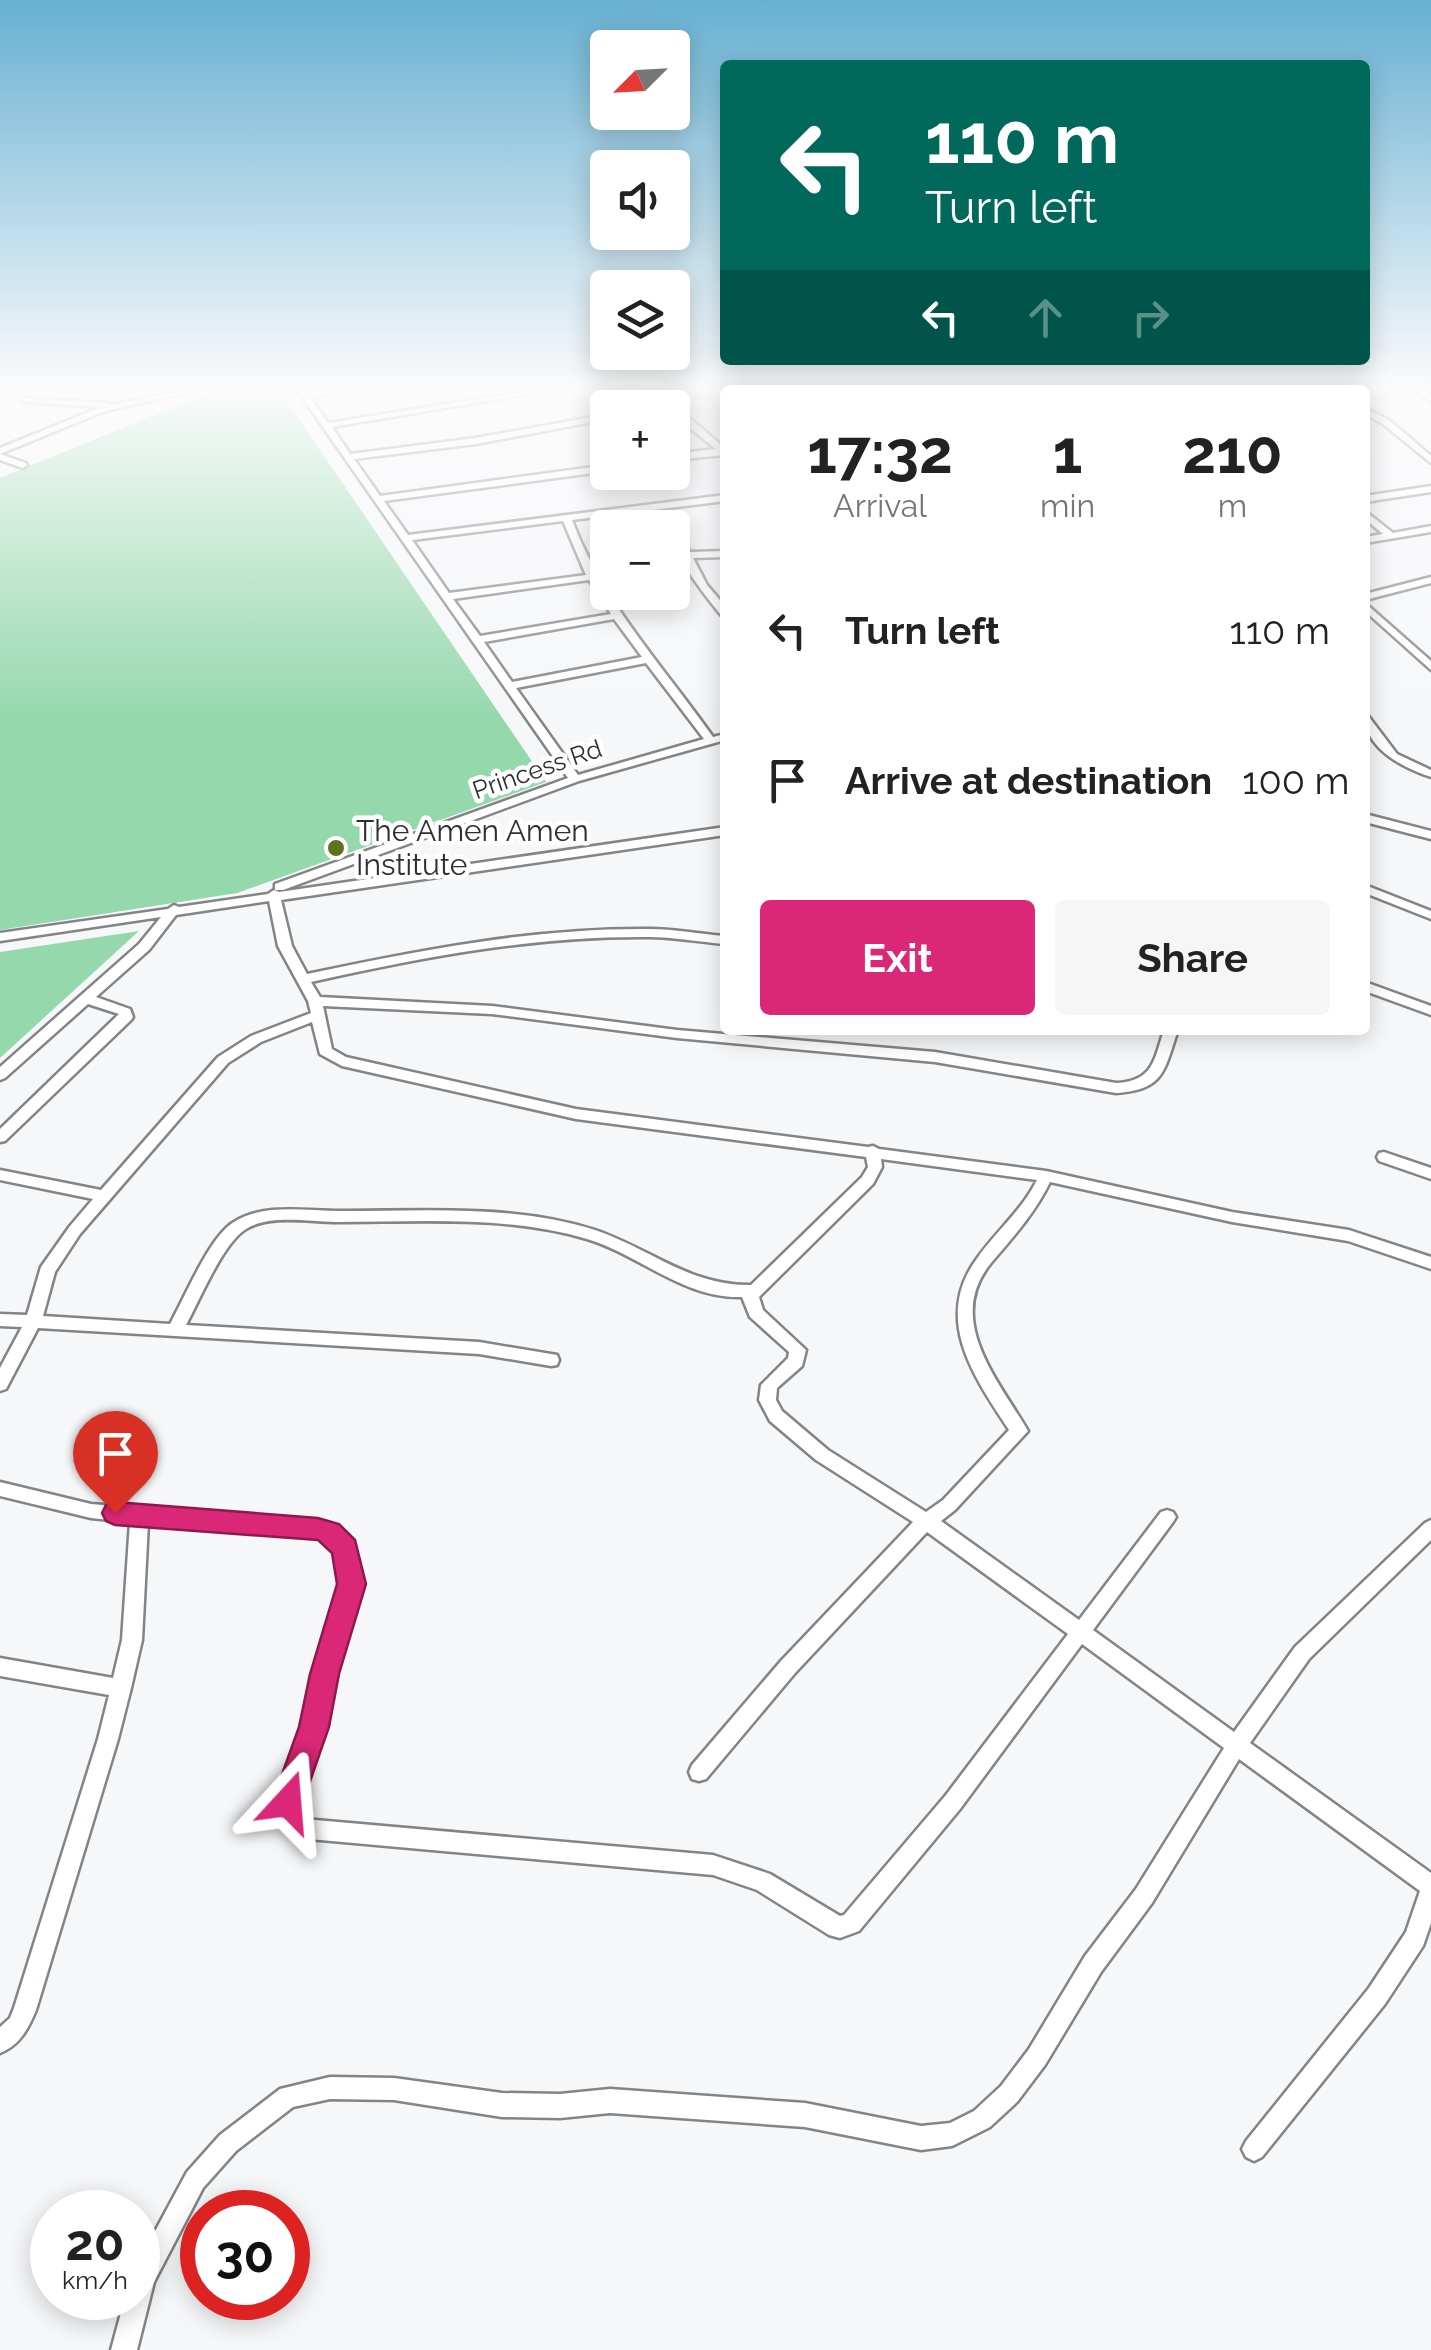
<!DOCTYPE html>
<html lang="en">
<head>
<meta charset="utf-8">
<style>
	:root { --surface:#fff; --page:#f6f6f6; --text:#222; --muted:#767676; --accent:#db2777 }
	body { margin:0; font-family:Raleway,sans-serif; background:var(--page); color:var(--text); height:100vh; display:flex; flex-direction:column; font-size:38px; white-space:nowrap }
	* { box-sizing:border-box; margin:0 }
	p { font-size:32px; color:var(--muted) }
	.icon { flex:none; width:55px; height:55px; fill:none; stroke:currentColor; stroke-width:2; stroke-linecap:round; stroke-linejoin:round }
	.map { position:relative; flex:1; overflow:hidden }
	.sheet { position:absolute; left:720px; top:385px; width:650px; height:650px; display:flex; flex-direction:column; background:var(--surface); border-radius:10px; box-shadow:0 5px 25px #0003 }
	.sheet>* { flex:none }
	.guide { position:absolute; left:720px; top:60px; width:650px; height:305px; border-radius:10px; box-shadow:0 5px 25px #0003; background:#00695c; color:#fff; overflow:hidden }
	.needle { width:65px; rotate:246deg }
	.tools { position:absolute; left:590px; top:30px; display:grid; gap:20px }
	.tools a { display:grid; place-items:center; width:100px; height:100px; border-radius:10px; background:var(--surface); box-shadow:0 5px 25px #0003; font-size:50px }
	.speed { position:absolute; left:30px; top:2190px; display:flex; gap:20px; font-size:50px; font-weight:700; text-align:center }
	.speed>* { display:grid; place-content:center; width:130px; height:130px; border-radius:50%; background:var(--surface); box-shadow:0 5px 25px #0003; line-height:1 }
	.speed small { font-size:25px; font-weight:400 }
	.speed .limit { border:15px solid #d22; background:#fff; color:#111 }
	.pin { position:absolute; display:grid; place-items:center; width:85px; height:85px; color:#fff; margin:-102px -42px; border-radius:50% 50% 50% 0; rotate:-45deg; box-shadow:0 0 10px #0007 }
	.pin .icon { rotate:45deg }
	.me { position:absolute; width:110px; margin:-55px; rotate:19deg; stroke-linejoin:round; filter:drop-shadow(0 0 8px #0008) }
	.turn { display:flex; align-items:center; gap:35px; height:210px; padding:0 40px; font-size:45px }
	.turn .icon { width:130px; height:130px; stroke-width:2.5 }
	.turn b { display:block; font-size:70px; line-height:85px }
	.lanes { display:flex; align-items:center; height:95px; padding:0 40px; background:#0003; justify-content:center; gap:50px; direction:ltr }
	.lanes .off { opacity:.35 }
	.eta { display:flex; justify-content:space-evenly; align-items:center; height:170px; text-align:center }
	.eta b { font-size:60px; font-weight:700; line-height:70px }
	.cta { display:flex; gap:20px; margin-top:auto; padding:20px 40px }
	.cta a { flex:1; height:115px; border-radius:10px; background:var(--accent); color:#fff; font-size:40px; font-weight:700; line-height:115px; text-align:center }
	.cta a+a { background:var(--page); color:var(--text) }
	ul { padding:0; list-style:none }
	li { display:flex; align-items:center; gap:30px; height:150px; padding:0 40px }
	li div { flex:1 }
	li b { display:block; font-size:38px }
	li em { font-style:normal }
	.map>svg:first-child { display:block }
	.forest { fill:#95d8ac }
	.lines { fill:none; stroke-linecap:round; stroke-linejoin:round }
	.minor-casing { stroke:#838486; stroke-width:5 }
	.minor { fill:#fff; fill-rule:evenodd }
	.route { fill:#db2777; stroke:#8e194d; stroke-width:2.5 }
	.poi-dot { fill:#63711c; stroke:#fff; stroke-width:4 }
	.labels { text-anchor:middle; stroke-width:9; stroke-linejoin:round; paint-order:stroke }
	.far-street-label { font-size:25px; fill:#2e2f30; stroke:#fff }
	.poi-label { font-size:30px; fill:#2e2f30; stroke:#fff; text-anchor:start }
</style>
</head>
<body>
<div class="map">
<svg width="1431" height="2350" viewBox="0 0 1431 2350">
	<rect width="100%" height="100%" fill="#f6f7f9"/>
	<g class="forest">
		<path d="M 216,390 L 279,390 L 546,782 L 237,893 L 0,930 L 0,478 Z"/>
		<path d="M 139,931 L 0,1058 L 0,952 Z"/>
	</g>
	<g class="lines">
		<defs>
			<g id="minor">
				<path d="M 183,390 L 199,390 L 105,411 L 0,454 L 0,448 L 101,407 L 25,402 L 21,400 L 22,398 L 107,403 L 111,405 Z"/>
				<path d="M 297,390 L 305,390 L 307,393 L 350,390 L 311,398 L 328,423 L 533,390 L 553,390 L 332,427 L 350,454 L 476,438 L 608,414 L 608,419 L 476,444 L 354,459 L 380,496 L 608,465 L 608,471 L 384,501 L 408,535 L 725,495 L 725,501 L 572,520 C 603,603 663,666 713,737 L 725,734 L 725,740 L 579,781 L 283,890 L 275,890 L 275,884 L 568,778 ZM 563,521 L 586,575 L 449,593 L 412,540 ZM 589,580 L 611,614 L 480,636 L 453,599 ZM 614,619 L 642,657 L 512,682 L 484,642 ZM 646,663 L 704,739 L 578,775 L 516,688 Z"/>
				<path d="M 647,390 L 656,390 L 725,448 L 725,455 L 672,460 L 672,454 L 716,449 L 672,414 L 672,408 L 665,408 Z"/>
				<path d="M 1412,390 L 1422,390 L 1431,396 L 1431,401 Z"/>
				<path d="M 1365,408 L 1389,420 L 1431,456 L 1431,463 L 1383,424 L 1365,414 Z"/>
				<path d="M 0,454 L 26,463 L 27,465 L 23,468 L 0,460 Z"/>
				<path d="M 1431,486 L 1431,492 L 1365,502 L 1365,496 Z"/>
				<path d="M 1365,511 L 1393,533 L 1431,526 L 1431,532 L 1365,543 L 1365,537 L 1383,534 L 1365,519 Z"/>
				<path d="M 672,525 L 677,528 L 690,552 L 725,551 L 725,557 L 693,558 L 707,585 L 725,606 L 725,616 L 721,615 C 704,594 672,555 672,528 L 668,528 Z"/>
				<path d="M 1431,577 L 1431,583 L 1365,600 L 1365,594 Z"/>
				<path d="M 1365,603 L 1431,661 L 1431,670 L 1365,611 Z"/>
				<path d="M 1365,716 L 1369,717 L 1397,754 L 1431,770 L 1431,777 C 1404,768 1365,749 1365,716 Z"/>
				<path d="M 1365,814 L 1431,831 L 1431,839 L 1365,822 Z"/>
				<path d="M 725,827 L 725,835 L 281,900 L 292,946 L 307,974 C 420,950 533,928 649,929 C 674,929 700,934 725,936 L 725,944 C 699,942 674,937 648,937 C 534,936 422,957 311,982 L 320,997 L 492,1006 L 677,1030 L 935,1052 L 1116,1083 C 1153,1081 1154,1061 1164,1030 L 1178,1030 C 1164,1070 1165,1090 1116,1093 L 935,1062 L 677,1038 L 492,1014 L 323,1006 L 332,1049 L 346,1057 L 576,1109 L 868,1147 L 873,1146 L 879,1149 L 1046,1171 L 1232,1212 L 1349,1230 L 1431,1257 L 1431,1269 L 1348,1241 L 1232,1222 L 1050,1182 C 1035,1213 1013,1237 991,1263 C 944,1320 999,1381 1028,1431 L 955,1510 L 941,1521 L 1079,1620 L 1161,1512 L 1167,1510 L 1173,1512 L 1176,1517 L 1173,1522 L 1093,1630 L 1234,1732 L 1295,1647 L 1425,1523 L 1431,1520 L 1431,1540 L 1309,1659 L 1250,1743 L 1431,1873 L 1431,1923 L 1423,1946 L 1385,2004 L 1262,2157 L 1254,2161 L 1246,2157 L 1242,2149 L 1246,2141 L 1369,1988 L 1406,1932 L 1420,1891 L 1239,1759 L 1152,1903 L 1101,1972 L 1045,2065 L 1017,2102 L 990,2127 L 952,2146 L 921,2150 L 805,2127 L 610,2113 L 560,2118 L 502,2117 L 394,2100 L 330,2099 L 293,2107 L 236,2151 L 203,2188 L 154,2282 L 137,2350 L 111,2350 L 125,2298 L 138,2298 L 138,2263 L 187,2172 L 220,2135 L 280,2089 L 330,2077 L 394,2078 L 502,2093 L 560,2094 L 610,2089 L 805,2103 L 921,2126 L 950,2123 L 974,2111 L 1001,2086 L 1029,2049 L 1085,1956 L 1136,1889 L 1224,1748 L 1082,1644 L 960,1809 L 859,1931 L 840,1938 L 829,1935 L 757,1890 L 713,1875 L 298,1838 L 291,1835 L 281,1817 L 280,1792 L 304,1726 L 315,1673 L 335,1615 L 342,1571 L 339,1555 L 331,1544 L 316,1536 L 148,1523 L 142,1640 L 131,1688 L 118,1739 L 36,2010 C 28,2029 20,2045 0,2053 L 0,2027 L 10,2018 L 14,2008 L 98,1739 L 109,1695 L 0,1676 L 0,1658 L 113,1678 L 122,1640 L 130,1522 L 91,1518 L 0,1496 L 0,1482 L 91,1504 L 318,1521 C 390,1548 351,1617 336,1669 C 329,1692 328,1715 320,1737 C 311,1763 291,1792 304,1819 L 713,1855 L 770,1874 L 840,1916 L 844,1915 L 946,1795 L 1068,1634 L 927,1532 L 795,1673 L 706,1779 L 699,1781 L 692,1779 L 689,1772 L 692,1765 L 781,1661 L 913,1522 L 816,1460 L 770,1421 L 759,1400 L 761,1385 L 788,1358 L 789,1352 L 750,1317 L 742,1297 C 684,1299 640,1255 587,1239 C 507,1215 419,1222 336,1222 C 309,1222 270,1214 246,1229 C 223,1243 200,1299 186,1325 L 479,1342 L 557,1355 L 559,1360 L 557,1365 L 551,1366 L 479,1354 L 38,1328 L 6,1389 L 0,1391 L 0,1368 L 22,1327 L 0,1326 L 0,1314 L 27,1315 L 41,1267 L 70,1226 L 93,1199 L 0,1180 L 0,1170 L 101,1190 L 218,1057 L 251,1036 L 311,1013 L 308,1001 L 278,946 L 269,901 L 176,915 L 149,950 L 96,997 L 130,1009 L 133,1017 L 131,1020 L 5,1141 L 0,1142 L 0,1129 L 119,1014 L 88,1004 L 5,1078 L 0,1080 L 0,1067 L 139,944 L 161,917 L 0,941 L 0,933 L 168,909 L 174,905 L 179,907 L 268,894 L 274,890 L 279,892 ZM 312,1022 L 320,1054 L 342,1066 L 576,1119 L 866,1157 L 868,1167 L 862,1177 L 751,1285 C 690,1286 651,1249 595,1230 C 514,1204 423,1211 339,1211 C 306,1211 263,1203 234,1222 C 210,1236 185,1297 170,1324 L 43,1316 L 55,1272 L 80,1234 L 228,1063 L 261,1042 ZM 881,1159 L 1037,1180 C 1021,1212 995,1232 976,1260 C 933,1320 975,1378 1009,1430 L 943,1500 L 926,1512 L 828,1450 L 782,1411 L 776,1400 L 777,1388 L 802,1366 L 806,1350 L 763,1310 L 759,1297 L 873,1184 L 882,1167 Z"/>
				<path d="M 1365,885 L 1431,911 L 1431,919 L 1365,893 Z"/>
				<path d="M 1365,982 L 1431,1006 L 1431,1015 L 1365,991 Z"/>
				<path d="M 1384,1152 L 1431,1168 L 1431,1179 L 1379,1161 L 1377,1157 L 1379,1153 Z"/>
			</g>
		</defs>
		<use href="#minor" class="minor-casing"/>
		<use href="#minor" class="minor"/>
	</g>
	<linearGradient id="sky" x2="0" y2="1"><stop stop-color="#67b0d2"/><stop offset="0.54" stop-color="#fbfbfc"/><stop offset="1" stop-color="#fbfbfc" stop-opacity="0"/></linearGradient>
	<rect width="1431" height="719" fill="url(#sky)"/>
	<path class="route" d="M 115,1502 L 318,1518 L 339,1524 L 355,1540 L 366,1584 L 339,1674 L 329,1727 L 299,1813 L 288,1817 L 277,1813 L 272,1802 L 299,1727 L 310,1674 L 337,1584 L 332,1553 L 318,1540 L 115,1525 L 106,1521 L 102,1513 L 106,1505 Z"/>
	<circle class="poi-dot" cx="336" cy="848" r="10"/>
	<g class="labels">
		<g class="far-street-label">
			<text transform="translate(537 769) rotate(-19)" y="9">Princess Rd</text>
		</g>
		<g class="poi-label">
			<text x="356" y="841">The Amen Amen<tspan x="356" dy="34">Institute</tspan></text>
		</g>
	</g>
</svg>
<div class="tools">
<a><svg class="needle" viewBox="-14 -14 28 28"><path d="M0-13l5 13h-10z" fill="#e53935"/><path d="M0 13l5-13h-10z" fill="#767676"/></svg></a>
<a><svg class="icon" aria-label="sound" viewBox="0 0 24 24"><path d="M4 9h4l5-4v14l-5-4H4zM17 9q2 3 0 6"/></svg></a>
<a><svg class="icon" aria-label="layers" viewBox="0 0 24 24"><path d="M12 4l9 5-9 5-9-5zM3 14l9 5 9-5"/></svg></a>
<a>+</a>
<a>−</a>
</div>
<div class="speed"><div>20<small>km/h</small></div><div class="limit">30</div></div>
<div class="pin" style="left:115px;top:1513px;background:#d93025"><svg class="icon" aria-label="arrive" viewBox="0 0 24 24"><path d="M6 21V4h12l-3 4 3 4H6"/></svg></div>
<svg class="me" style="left:288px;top:1802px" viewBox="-20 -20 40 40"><path d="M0-17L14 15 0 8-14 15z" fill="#db2777" stroke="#fff" stroke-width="4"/></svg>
<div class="guide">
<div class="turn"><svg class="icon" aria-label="left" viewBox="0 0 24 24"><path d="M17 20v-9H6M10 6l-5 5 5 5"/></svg><div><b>110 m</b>Turn left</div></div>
<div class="lanes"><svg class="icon" aria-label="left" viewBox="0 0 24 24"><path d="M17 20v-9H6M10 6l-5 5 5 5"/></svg><svg class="icon off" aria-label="ahead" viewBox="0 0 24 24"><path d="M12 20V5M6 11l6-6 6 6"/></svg><svg class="icon off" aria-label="right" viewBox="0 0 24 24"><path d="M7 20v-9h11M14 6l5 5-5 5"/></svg></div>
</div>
<section class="sheet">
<div class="eta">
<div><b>17:32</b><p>Arrival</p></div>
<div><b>1</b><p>min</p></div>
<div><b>210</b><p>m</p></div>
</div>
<ul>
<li><svg class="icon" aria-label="left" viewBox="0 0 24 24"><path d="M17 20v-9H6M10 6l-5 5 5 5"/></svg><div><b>Turn left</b></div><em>110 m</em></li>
<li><svg class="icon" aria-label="arrive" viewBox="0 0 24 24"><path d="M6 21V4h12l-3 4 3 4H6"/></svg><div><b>Arrive at destination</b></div><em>100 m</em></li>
</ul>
<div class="cta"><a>Exit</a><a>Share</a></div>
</section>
</div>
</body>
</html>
